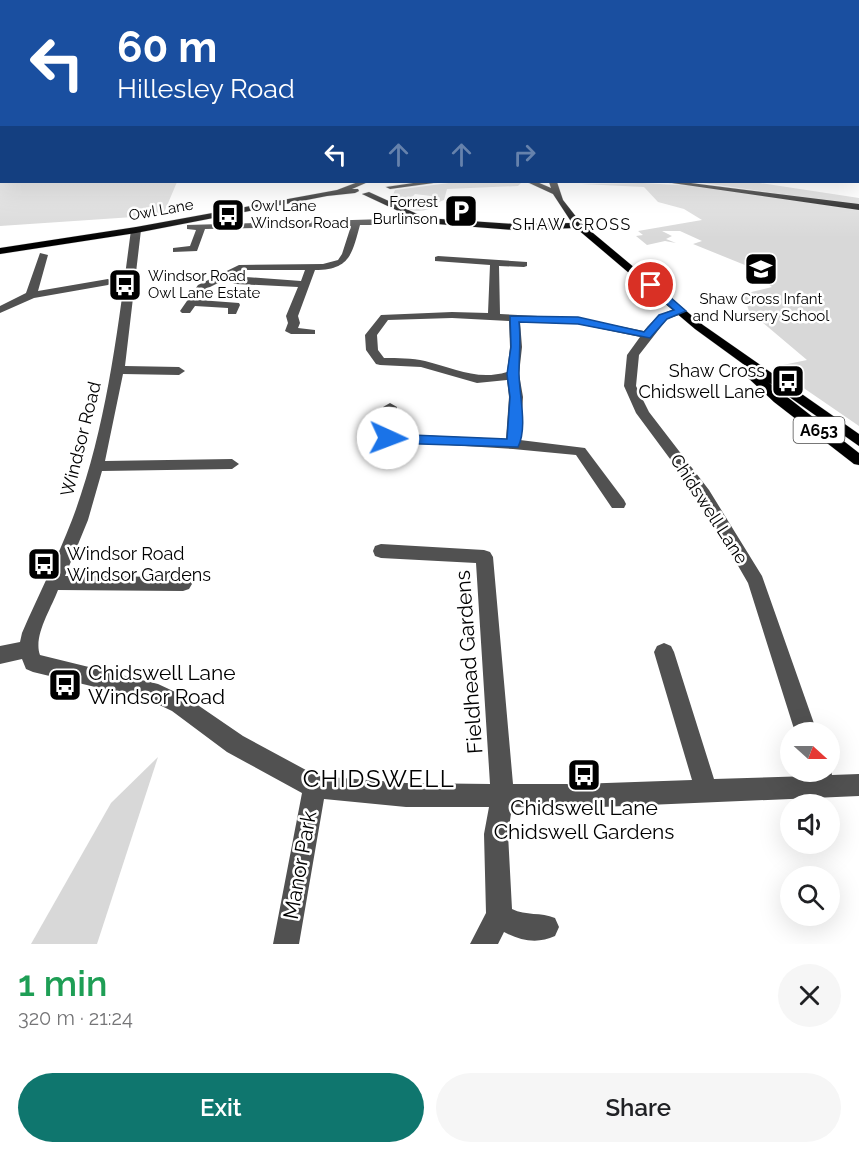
<!DOCTYPE html>
<html lang="en">
<head>
<meta charset="utf-8">
<style>
	:root { --surface:#fff; --page:#f6f6f6; --text:#202124; --muted:#757577; --accent:#0f766e }
	body { margin:0; font-family:Raleway,sans-serif; background:var(--page); color:var(--text); height:100vh; display:flex; flex-direction:column; font-size:22px; white-space:nowrap }
	* { box-sizing:border-box; margin:0 }
	p { font-size:20px; color:var(--muted) }
	.icon { flex:none; width:33px; height:33px; fill:none; stroke:currentColor; stroke-width:2; stroke-linecap:round; stroke-linejoin:round }
	.map { position:relative; height:944px; overflow:hidden }
	.sheet { display:flex; flex-direction:column; background:var(--surface); flex:1 }
	.sheet>* { flex:none }
	.hud { position:absolute; left:0px; top:0px; width:860px; height:183px; box-shadow:0 6px 24px #0002; background:#1a4fa0; color:#fff; overflow:hidden }
	.needle { width:39px; rotate:111deg }
	.tools { position:absolute; left:780px; top:722px; display:grid; gap:12px }
	.tools a { display:grid; place-items:center; width:60px; height:60px; border-radius:50%; background:var(--surface); box-shadow:0 6px 24px #0002; font-size:30px }
	.pin { position:absolute; display:grid; place-items:center; width:51px; height:51px; color:#fff; margin:-26px; border:3px solid #fff; border-radius:50%; box-shadow:0 2px 6px #0007 }
	.me { position:absolute; width:66px; margin:-33px; rotate:92deg; stroke-linejoin:round; filter:drop-shadow(0 0 4px #0008) }
	.turn { display:flex; align-items:center; gap:21px; height:126px; padding:0 18px; font-size:27px }
	.turn .icon { width:78px; height:78px; stroke-width:2.5 }
	.turn b { display:block; font-size:42px; line-height:51px }
	.lanes { display:flex; align-items:center; height:57px; padding:0 18px; background:#0003; justify-content:center; gap:30px; direction:ltr }
	.lanes .off { opacity:.35 }
	.round { display:grid; place-items:center; flex:none; width:63px; height:63px; border-radius:32px; background:var(--page) }
	.summary { display:flex; align-items:center; justify-content:space-between; height:102px; padding:0 18px }
	h1 { font-size:36px; font-weight:600; line-height:45px; color:#1e9e55 }
	.action { display:flex; gap:12px; margin-top:auto; padding:12px 18px }
	.action a { flex:1; height:69px; border-radius:36px; background:var(--accent); color:#fff; font-size:24px; font-weight:600; line-height:69px; text-align:center }
	.action a+a { background:var(--page); color:var(--text) }
	.map>svg:first-child { display:block }
	.green { fill:#d8d8d8 }
	.lines { fill:none; stroke-linecap:round; stroke-linejoin:round }
	.major-casing { stroke:#dbdbdb; stroke-width:1 }
	.minor { fill:#515151; fill-rule:evenodd }
	.major { fill:#000; fill-rule:evenodd }
	.route { fill:#1a73e8; stroke:#114b97; stroke-width:1.5 }
	.labels { text-anchor:middle; stroke-width:5; stroke-linejoin:round; paint-order:stroke }
	.far-poi-label { font-size:15px; fill:#000; stroke:#fff; text-anchor:start }
	.far-street-label { font-size:15px; fill:#000; stroke:#fff }
	.far-neighbourhood-label { font-size:16px; letter-spacing:1.5px; fill:#000; stroke:#fff }
	.shield { fill:#fff; stroke:#4c4c4c; stroke-width:1.5 }
	.shield-label { font-size:16px; font-weight:bold; fill:#000 }
	.poi-label { font-size:18px; fill:#000; stroke:#fff; text-anchor:end }
	.street-label { font-size:18px; fill:#000; stroke:#fff }
	.near-street-label { font-size:21px; fill:#000; stroke:#fff }
	.near-poi-label { font-size:21px; fill:#000; stroke:#fff; text-anchor:start }
	.near-neighbourhood-label { font-size:24px; letter-spacing:1.5px; fill:#000; stroke:#fff }
</style>
</head>
<body>
<div class="map">
<svg width="859" height="944" viewBox="0 0 859 944">
	<rect width="100%" height="100%" fill="#fff"/>
	<g class="green">
		<path d="M 0,171 L 2,182 L 177,182 L 163,215 L 0,226 Z"/>
		<path d="M 522,182 L 518,186 L 447,189 L 444,200 L 434,204 L 439,197 L 415,194 L 406,203 L 414,204 L 410,206 L 418,209 L 429,209 C 415,214 402,209 392,197 L 395,190 L 449,183 Z"/>
		<path d="M 696,182 L 753,182 L 859,198 L 859,205 Z"/>
		<path d="M 642,183 L 695,186 L 859,210 L 859,426 L 773,367 L 807,360 L 749,311 L 743,294 L 772,287 L 759,278 L 767,274 L 693,244 L 702,241 L 680,231 L 662,231 L 672,236 L 666,239 L 676,243 L 665,241 L 647,245 L 636,236 L 643,235 L 638,231 L 702,220 L 684,209 L 658,202 L 644,187 L 581,184 Z"/>
		<path d="M 158,757 L 97,944 L 31,944 L 111,803 Z"/>
	</g>
	<g class="lines">
		<defs>
			<g id="major">
				<path d="M 358,182 L 368,182 L 352,189 L 358,189 L 359,191 L 355,193 L 327,196 L 136,233 L 0,254 L 0,248 L 136,227 L 337,190 Z"/>
				<path d="M 420,182 L 441,182 L 390,189 L 386,187 Z"/>
				<path d="M 527,182 L 537,182 L 551,188 L 549,182 L 557,182 L 563,200 L 581,223 L 703,325 L 859,434 L 859,446 L 768,382 L 859,453 L 859,465 L 854,464 L 774,402 L 746,376 L 744,373 L 746,370 L 750,369 L 695,329 L 576,228 L 514,230 L 424,223 L 362,194 L 369,192 L 426,218 L 514,224 L 572,223 L 553,194 Z"/>
				<path d="M 665,182 L 683,182 L 859,204 L 859,210 Z"/>
			</g>
		</defs>
		<use href="#major" class="major-casing"/>
		<g class="minor">
			<path d="M 407,211 L 410,212 L 410,216 L 386,225 L 360,225 C 352,254 350,270 315,270 L 298,316 L 300,323 L 298,328 L 315,330 L 315,334 L 291,334 L 285,331 L 288,323 L 286,316 L 298,287 L 236,284 L 224,280 L 206,289 L 199,300 L 239,303 L 240,305 L 236,314 L 228,314 L 228,308 L 195,306 L 190,313 L 182,313 L 180,311 L 198,285 L 239,265 L 323,264 L 338,260 L 342,254 L 351,226 L 205,229 L 197,251 L 173,252 L 173,248 L 190,246 L 196,230 L 187,229 L 187,225 L 385,219 ZM 245,270 L 305,270 L 301,281 L 232,276 Z"/>
			<path d="M 136,227 L 141,230 L 125,366 L 179,367 L 185,371 L 179,375 L 123,374 L 105,461 L 232,459 L 239,464 L 232,469 L 102,471 L 88,520 L 65,576 L 183,577 L 189,579 L 192,584 L 189,589 L 183,591 L 58,590 C 51,609 33,636 40,655 L 158,684 L 186,697 L 243,736 L 317,776 L 406,783 L 490,784 L 476,563 L 381,558 L 375,556 L 373,551 L 375,546 L 381,544 L 484,550 L 490,552 L 493,557 L 513,784 L 578,784 L 692,780 L 654,652 L 657,646 L 664,643 L 671,646 L 674,652 L 714,779 L 810,776 L 809,771 L 830,771 L 830,767 L 832,775 L 859,774 L 859,796 L 578,808 L 512,807 L 508,834 L 512,909 C 526,916 541,912 555,918 L 559,927 L 555,936 C 538,944 521,941 504,932 L 498,944 L 470,944 L 486,913 L 484,834 L 489,807 L 406,807 L 324,799 L 299,944 L 273,944 L 302,793 L 227,752 L 172,711 L 149,700 L 33,672 L 26,669 L 22,659 L 0,664 L 0,646 L 20,642 L 22,633 C 38,596 57,559 72,520 C 107,428 118,327 131,230 Z"/>
			<path d="M 40,253 L 48,255 L 38,291 L 108,279 L 113,282 L 108,285 L 34,298 L 0,313 L 0,306 L 26,293 Z"/>
			<path d="M 438,256 L 527,262 L 527,266 L 524,267 L 499,266 L 500,314 L 578,318 L 644,331 C 654,318 668,307 685,309 L 685,313 L 667,319 L 639,355 L 636,386 L 649,412 L 709,490 L 762,576 L 817,732 L 795,732 L 748,583 L 699,498 L 636,413 L 624,386 L 627,355 L 640,337 L 578,324 L 520,322 L 522,347 L 519,374 L 523,397 L 520,440 L 585,448 L 624,500 L 626,504 L 624,508 L 612,508 L 576,455 L 513,449 L 383,441 L 381,438 L 383,407 L 390,403 L 397,407 L 395,434 L 506,439 L 509,397 L 507,380 L 477,383 L 421,367 L 380,365 L 376,364 L 366,350 L 365,335 L 381,315 L 452,312 L 488,313 L 490,265 L 435,261 L 435,257 ZM 452,318 L 509,321 L 510,347 L 507,372 C 477,381 454,368 425,361 C 412,358 398,358 384,358 L 378,350 L 377,335 L 388,320 Z"/>
		</g>
		<use href="#major" class="major"/>
	</g>
	<linearGradient id="sky" x2="0" y2="1"><stop stop-color="#8baccb"/><stop offset="0.45" stop-color="#fff"/><stop offset="1" stop-color="#fff" stop-opacity="0"/></linearGradient>
	<rect width="859" height="238" fill="url(#sky)"/>
	<path class="route" d="M 647,283 L 654,283 L 686,311 L 667,319 L 650,338 L 578,324 L 519,322 C 521,339 519,356 519,373 C 519,395 528,427 518,447 L 388,443 L 381,438 L 388,434 L 507,439 L 510,397 L 507,374 L 511,347 L 510,316 L 578,317 L 644,332 L 659,315 L 674,310 L 647,287 Z"/>
	<defs>
		<symbol id="parking-square" viewBox="-11 -11 22 22"><rect x="-9" y="-9" width="18" height="18" rx="4" fill="#000" stroke="#fff"/><path d="M-3.5-5.5H1a3.5 3.5 0 0 1 0 7H-1V5.5H-3.5ZM-1-3.4V-.6H.8a1.4 1.4 0 0 0 0-2.8Z" fill="#fff"/></symbol>
		<symbol id="bus-square" viewBox="-11 -11 22 22"><rect x="-9" y="-9" width="18" height="18" rx="4" fill="#000" stroke="#fff"/><path d="M-5-6H5V4H4V6H2V4H-2V6H-4V4H-5ZM-3.5-4V0h7V-4ZM-3.5 1.2v1.5H-2V1.2ZM2 1.2v1.5H3.5V1.2Z" fill="#fff"/></symbol>
		<symbol id="school-square" viewBox="-11 -11 22 22"><rect x="-9" y="-9" width="18" height="18" rx="4" fill="#000" stroke="#fff"/><path d="M0-5L7-2L0 1L-7-2ZM-4 1L0 2.5L4 1V4Q0 6-4 4Z" fill="#fff"/></symbol>
	</defs>
	<g fill-rule="evenodd">
		<use href="#parking-square" x="442" y="192" width="38" height="38"/>
		<use href="#bus-square" x="209" y="196" width="38" height="38"/>
		<use href="#school-square" x="742" y="250" width="38" height="38"/>
		<use href="#bus-square" x="106" y="266" width="38" height="38"/>
		<use href="#bus-square" x="769" y="362" width="38" height="38"/>
		<use href="#bus-square" x="25" y="545" width="38" height="38"/>
		<use href="#bus-square" x="46" y="666" width="38" height="38"/>
		<use href="#bus-square" x="565" y="756" width="38" height="38"/>
	</g>
	<g class="labels">
		<g class="far-poi-label">
			<text x="438" y="207" text-anchor="end">Forrest<tspan x="438" dy="17">Burlinson</tspan></text>
			<text x="251" y="211">Owl Lane<tspan x="251" dy="17">Windsor Road</tspan></text>
			<text x="148" y="281">Windsor Road<tspan x="148" dy="17">Owl Lane Estate</tspan></text>
			<text x="761" y="304" text-anchor="middle">Shaw Cross Infant<tspan x="761" dy="17">and Nursery School</tspan></text>
		</g>
		<g class="far-street-label">
			<text transform="translate(161 210) rotate(-10)" y="5">Owl Lane</text>
		</g>
		<g class="far-neighbourhood-label">
			<text x="572" y="230">SHAW CROSS</text>
		</g>
		<rect class="shield" x="793.5" y="417" width="51" height="26" rx="4.5"/>
		<g class="shield-label">
			<text x="819" y="436">A653</text>
		</g>
		<g class="poi-label">
			<text x="765" y="377">Shaw Cross<tspan x="765" dy="21">Chidswell Lane</tspan></text>
			<text x="67" y="560" text-anchor="start">Windsor Road<tspan x="67" dy="21">Windsor Gardens</tspan></text>
		</g>
		<g class="street-label">
			<text transform="translate(81 439) rotate(-76)" y="6">Windsor Road</text>
			<text transform="translate(709 509) rotate(57)" y="6">Chidswell Lane</text>
		</g>
		<g class="near-street-label">
			<text transform="translate(469 662) rotate(-94)" y="7">Fieldhead Gardens</text>
			<text transform="translate(300 865) rotate(-80)" y="7">Manor Park</text>
		</g>
		<g class="near-poi-label">
			<text x="88" y="680">Chidswell Lane<tspan x="88" dy="24">Windsor Road</tspan></text>
			<text x="584" y="815" text-anchor="middle">Chidswell Lane<tspan x="584" dy="24">Chidswell Gardens</tspan></text>
		</g>
		<g class="near-neighbourhood-label">
			<text x="379" y="787">CHIDSWELL</text>
		</g>
	</g>
</svg>
<div class="tools">
<a><svg class="needle" viewBox="-14 -14 28 28"><path d="M0-13l5 13h-10z" fill="#e53935"/><path d="M0 13l5-13h-10z" fill="#757577"/></svg></a>
<a><svg class="icon" aria-label="sound" viewBox="0 0 24 24"><path d="M4 9h4l5-4v14l-5-4H4zM17 9q2 3 0 6"/></svg></a>
<a><svg class="icon" aria-label="search" viewBox="0 0 24 24"><circle cx="10" cy="10" r="6"/><path d="M15 15l6 6"/></svg></a>
</div>
<div class="pin" style="left:651px;top:285px;background:#d93025"><svg class="icon" aria-label="arrive" viewBox="0 0 24 24"><path d="M6 21V4h12l-3 4 3 4H6"/></svg></div>
<svg class="me" style="left:388px;top:438px" viewBox="-20 -20 40 40"><circle r="19" fill="#fff"/><path d="M0-13L10 11 0 6-10 11z" fill="#1a73e8"/></svg>
<div class="hud">
<div class="turn"><svg class="icon" aria-label="left" viewBox="0 0 24 24"><path d="M17 20v-9H6M10 6l-5 5 5 5"/></svg><div><b>60 m</b>Hillesley Road</div></div>
<div class="lanes"><svg class="icon" aria-label="left" viewBox="0 0 24 24"><path d="M17 20v-9H6M10 6l-5 5 5 5"/></svg><svg class="icon off" aria-label="ahead" viewBox="0 0 24 24"><path d="M12 20V5M6 11l6-6 6 6"/></svg><svg class="icon off" aria-label="ahead" viewBox="0 0 24 24"><path d="M12 20V5M6 11l6-6 6 6"/></svg><svg class="icon off" aria-label="right" viewBox="0 0 24 24"><path d="M7 20v-9h11M14 6l5 5-5 5"/></svg></div>
</div>
</div>
<section class="sheet">
<div class="summary"><div><h1>1 min</h1><p>320 m · 21:24</p></div><a class="round"><svg class="icon" aria-label="close" viewBox="0 0 24 24"><path d="M6 6l12 12M18 6L6 18"/></svg></a></div>
<div class="action"><a>Exit</a><a>Share</a></div>
</section>
</body>
</html>
